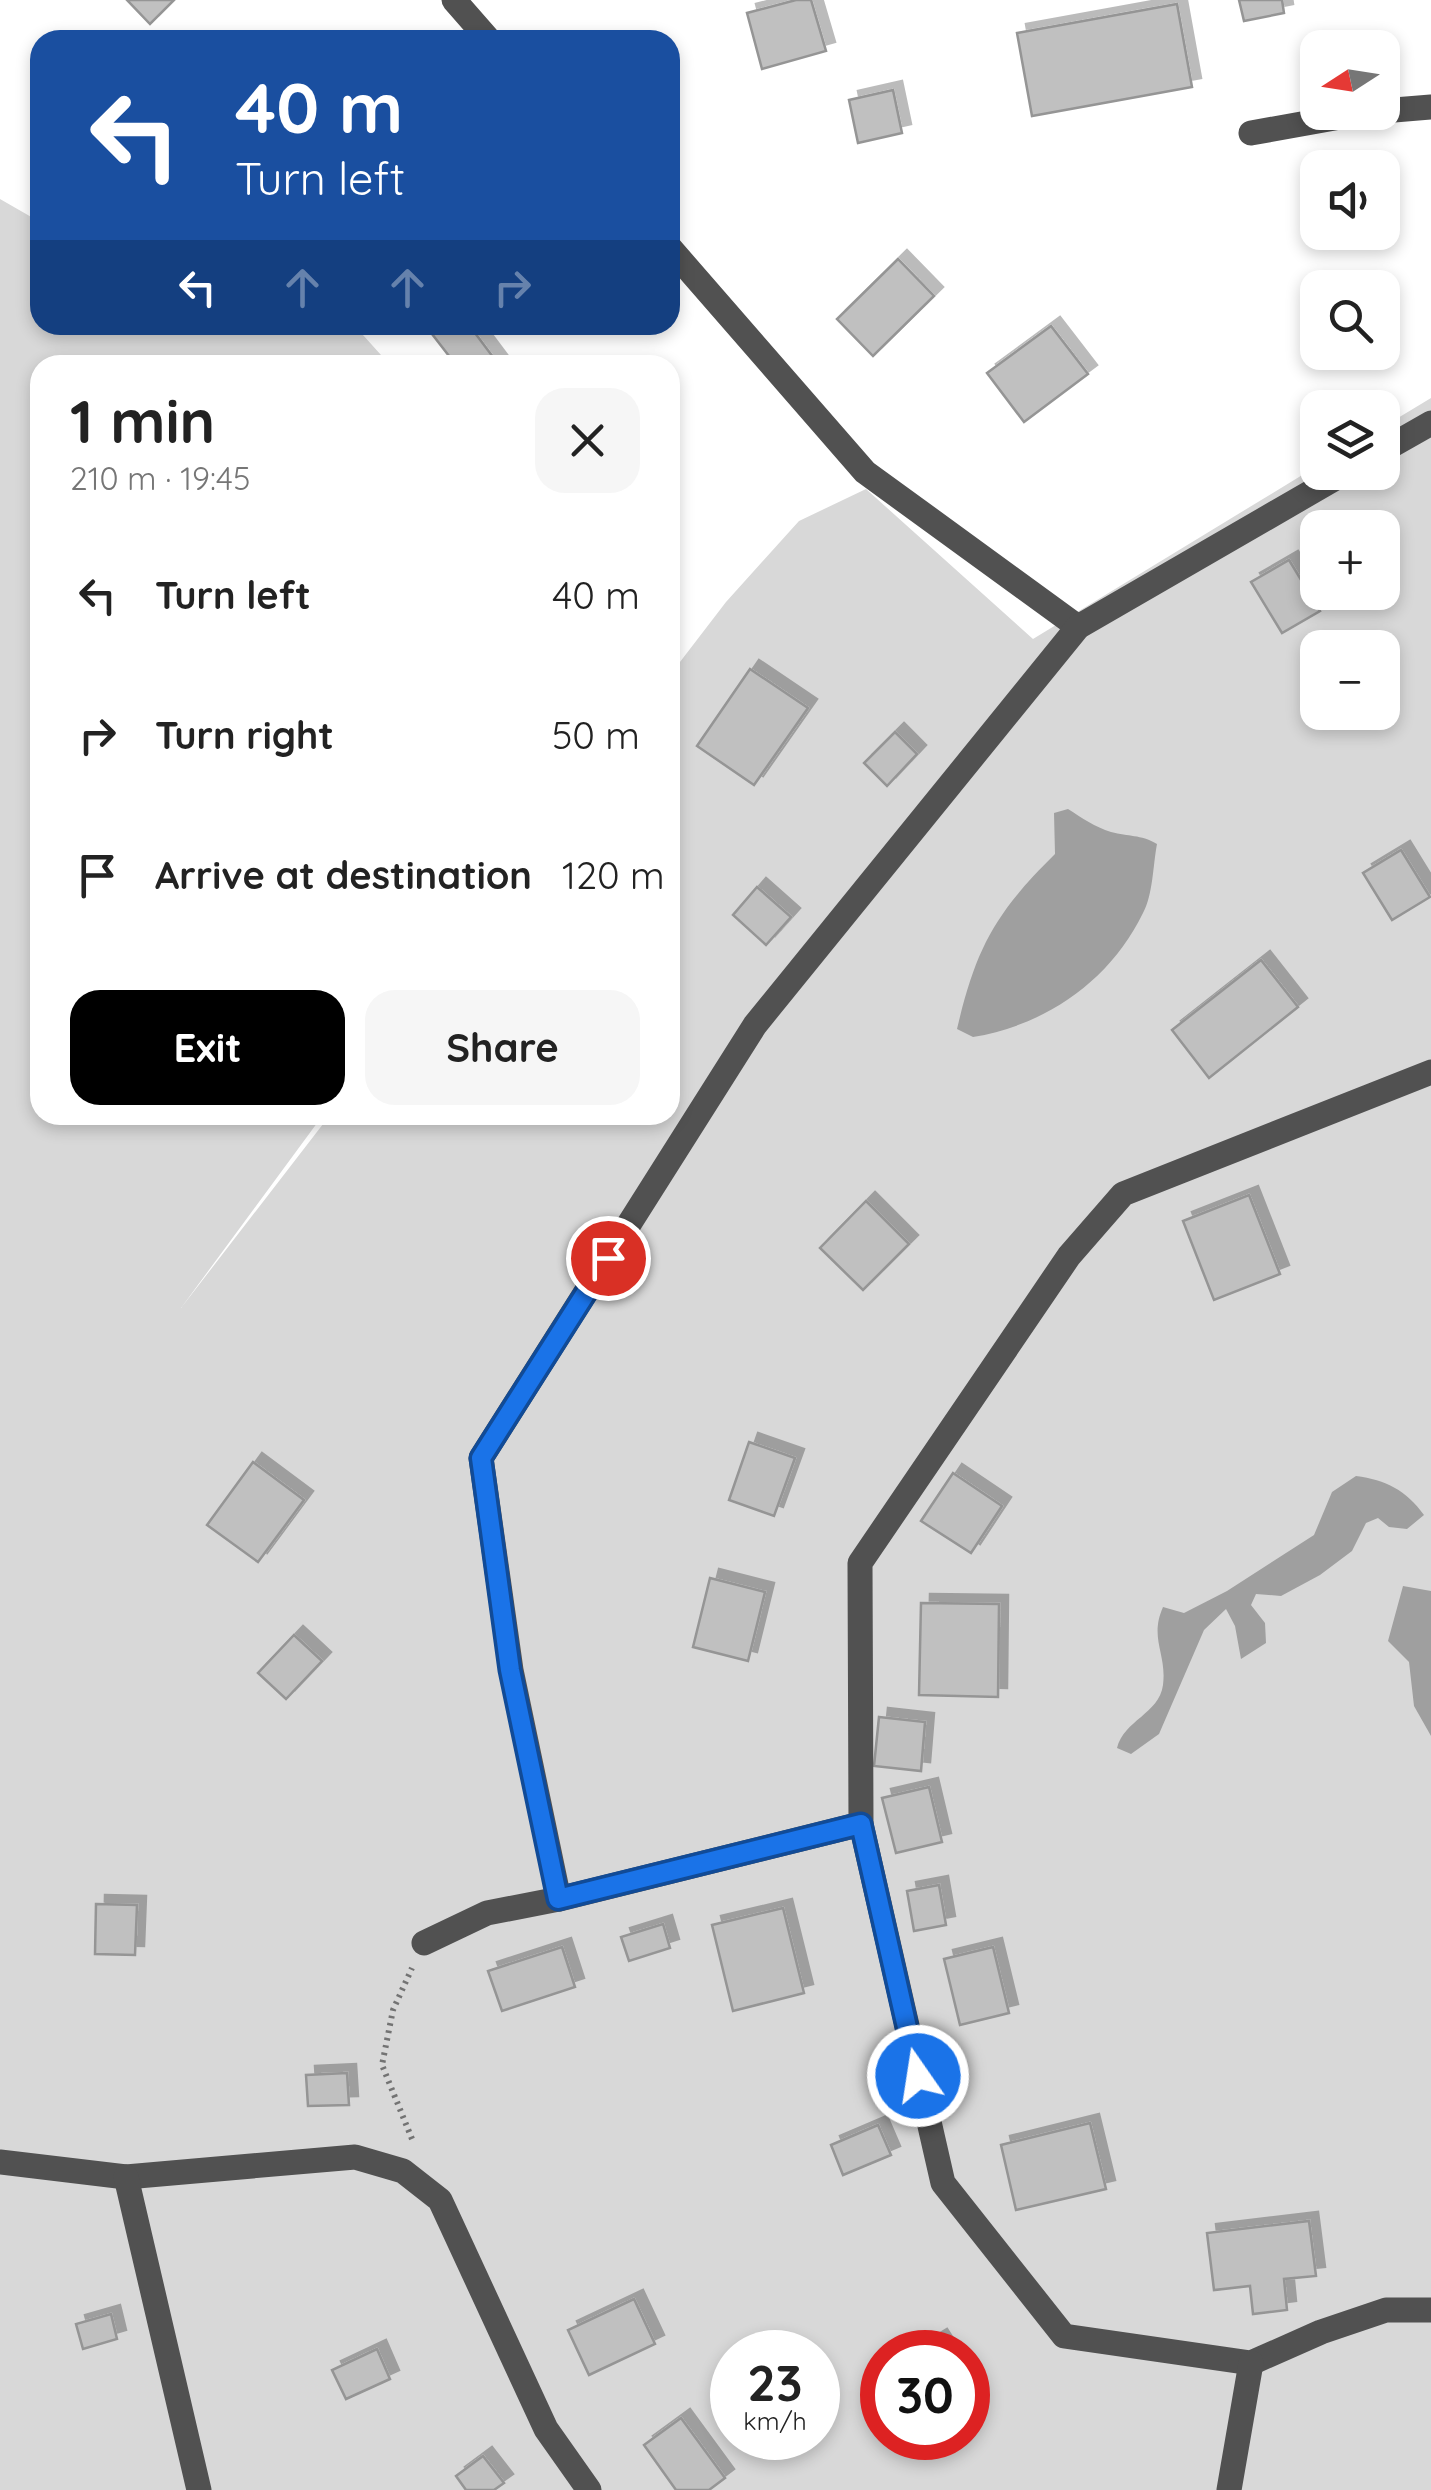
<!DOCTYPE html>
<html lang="en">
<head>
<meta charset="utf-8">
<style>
	:root { --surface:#fff; --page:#f6f6f6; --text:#222; --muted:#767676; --accent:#000 }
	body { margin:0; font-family:Quicksand,sans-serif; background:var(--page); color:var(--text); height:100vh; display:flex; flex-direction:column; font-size:38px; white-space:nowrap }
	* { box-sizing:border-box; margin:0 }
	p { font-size:32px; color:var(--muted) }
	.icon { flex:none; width:55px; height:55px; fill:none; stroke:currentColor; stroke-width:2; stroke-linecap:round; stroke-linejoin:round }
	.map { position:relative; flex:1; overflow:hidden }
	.panel { position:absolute; left:30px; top:355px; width:650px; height:770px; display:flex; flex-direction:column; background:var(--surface); border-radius:30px; box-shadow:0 5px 15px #0003 }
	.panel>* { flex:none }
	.hud { position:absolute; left:30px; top:30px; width:650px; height:305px; border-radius:30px; box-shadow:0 5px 15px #0003; background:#1a4fa0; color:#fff; overflow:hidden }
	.needle { width:65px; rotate:258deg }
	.fabs { position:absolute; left:1300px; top:30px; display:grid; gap:20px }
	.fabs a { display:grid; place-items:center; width:100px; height:100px; border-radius:20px; background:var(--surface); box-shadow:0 5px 15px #0003; font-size:50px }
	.speed { position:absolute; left:710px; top:2330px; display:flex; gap:20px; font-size:50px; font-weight:700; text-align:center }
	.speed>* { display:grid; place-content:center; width:130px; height:130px; border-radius:50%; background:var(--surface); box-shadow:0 5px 15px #0003; line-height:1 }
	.speed small { font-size:25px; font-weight:400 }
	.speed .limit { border:15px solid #d22; background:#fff; color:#111 }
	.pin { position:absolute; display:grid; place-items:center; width:85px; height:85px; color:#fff; margin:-42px; border:5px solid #fff; border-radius:50%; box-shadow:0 2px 10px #0007 }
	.me { position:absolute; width:110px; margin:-55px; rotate:347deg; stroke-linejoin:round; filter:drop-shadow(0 0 8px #0008) }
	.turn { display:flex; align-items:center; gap:35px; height:210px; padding:0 40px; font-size:45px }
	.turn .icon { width:130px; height:130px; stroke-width:2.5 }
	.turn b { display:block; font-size:70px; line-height:85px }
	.lanes { display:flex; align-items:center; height:95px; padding:0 40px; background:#0003; justify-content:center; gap:50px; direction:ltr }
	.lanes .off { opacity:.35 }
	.round { display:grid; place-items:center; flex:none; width:105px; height:105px; border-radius:30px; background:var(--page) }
	.summary { display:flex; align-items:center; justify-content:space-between; height:170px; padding:0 40px }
	h1 { font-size:60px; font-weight:700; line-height:75px }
	.cta { display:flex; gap:20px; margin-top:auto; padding:20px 40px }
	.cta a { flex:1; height:115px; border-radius:30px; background:var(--accent); color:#fff; font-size:40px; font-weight:700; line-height:115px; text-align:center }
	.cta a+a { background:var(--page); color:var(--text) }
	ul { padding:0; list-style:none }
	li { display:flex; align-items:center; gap:30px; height:140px; padding:0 40px }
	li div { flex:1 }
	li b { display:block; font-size:38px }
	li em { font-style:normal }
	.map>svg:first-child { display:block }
	.green { fill:#d8d8d8; fill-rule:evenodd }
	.water { fill:#9f9f9f }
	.building { fill:#c0c0c0; stroke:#959595; stroke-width:2.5; filter:url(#shadow) }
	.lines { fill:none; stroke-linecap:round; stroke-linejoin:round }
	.path { stroke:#737373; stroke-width:6; stroke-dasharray:2.5 5; stroke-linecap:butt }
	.minor { stroke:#515151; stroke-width:25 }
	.route-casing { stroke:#114b97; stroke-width:25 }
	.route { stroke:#1a73e8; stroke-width:18 }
</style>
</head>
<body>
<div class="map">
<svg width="1431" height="2490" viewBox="0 0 1431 2490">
	<defs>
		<filter id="shadow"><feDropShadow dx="9" dy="-9" stdDeviation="0" flood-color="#0004"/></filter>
	</defs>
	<rect width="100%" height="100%" fill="#fff"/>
	<path class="green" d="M 0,199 L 40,222 L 40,325 L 354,325 L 390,365 L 40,365 L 40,1115 L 323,1115 L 181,1308 L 330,1115 L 670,1115 L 670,675 L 726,602 L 799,521 L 866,489 L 1033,639 L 1317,466 L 1318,472 L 1382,472 L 1383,427 L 1431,398 L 1431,2490 L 0,2490 ZM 1318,528 L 1382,528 L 1382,592 L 1318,592 ZM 1318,648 L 1382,648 L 1382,712 L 1318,712 ZM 732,2352 L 818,2352 L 818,2438 L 732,2438 ZM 882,2352 L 968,2352 L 968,2438 L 882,2438 Z"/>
	<g class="water">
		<path d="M 1068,809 C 1082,818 1095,827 1111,832 C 1129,837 1140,834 1157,844 C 1153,865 1153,895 1143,913 C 1110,981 1046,1025 973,1037 L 957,1029 C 976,948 995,913 1055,854 L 1054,813 Z"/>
		<path d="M 1356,1476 C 1386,1480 1406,1490 1424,1515 L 1407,1529 L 1389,1527 L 1378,1518 L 1366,1523 L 1352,1551 L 1320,1575 L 1281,1596 L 1256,1594 L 1251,1605 L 1265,1623 L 1266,1643 L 1241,1659 L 1235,1626 L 1226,1609 L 1204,1630 L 1159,1734 L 1131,1754 L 1117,1748 C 1124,1720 1159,1714 1163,1685 C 1167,1653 1149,1639 1163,1607 L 1184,1613 L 1227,1591 L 1314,1535 L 1332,1492 Z"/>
		<path d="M 1403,1586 L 1431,1591 L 1431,1736 L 1414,1706 L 1409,1662 L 1388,1641 Z"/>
	</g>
	<g class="building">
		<path d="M 127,0 L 174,0 L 150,24 Z"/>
		<path d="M 796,0 L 811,0 L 826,51 L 762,69 L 747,13 Z"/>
		<path d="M 1239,0 L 1282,0 L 1284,13 L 1244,21 Z"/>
		<path d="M 1177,4 L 1192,87 L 1032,116 L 1017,33 Z"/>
		<path d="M 893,90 L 902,133 L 858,143 L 849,100 Z"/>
		<path d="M 898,259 L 934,296 L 873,356 L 837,319 Z"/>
		<path d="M 444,325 L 469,325 L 499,365 L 456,365 L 432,334 Z"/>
		<path d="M 1051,326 L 1088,374 L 1024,422 L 987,373 Z"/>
		<path d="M 1289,560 L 1320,611 L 1282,633 L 1251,582 Z"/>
		<path d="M 750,669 L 808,708 L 754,785 L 697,746 Z"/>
		<path d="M 895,732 L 917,754 L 887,786 L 864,763 Z"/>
		<path d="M 1401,850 L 1430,897 L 1392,920 L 1363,873 Z"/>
		<path d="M 757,887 L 791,917 L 766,945 L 733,915 Z"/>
		<path d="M 1261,960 L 1298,1007 L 1209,1078 L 1172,1030 Z"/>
		<path d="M 1249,1195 L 1280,1274 L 1214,1300 L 1183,1221 Z"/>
		<path d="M 866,1201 L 909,1244 L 863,1290 L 820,1248 Z"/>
		<path d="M 749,1442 L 795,1458 L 774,1516 L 729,1500 Z"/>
		<path d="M 253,1462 L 304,1500 L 258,1562 L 207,1525 Z"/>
		<path d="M 953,1473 L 1002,1506 L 971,1553 L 921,1521 Z"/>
		<path d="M 710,1578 L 765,1592 L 748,1661 L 693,1647 Z"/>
		<path d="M 921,1603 L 999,1604 L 998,1697 L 919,1695 Z"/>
		<path d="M 294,1635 L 322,1661 L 286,1699 L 258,1673 Z"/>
		<path d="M 879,1717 L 925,1722 L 921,1771 L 874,1766 Z"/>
		<path d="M 929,1787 L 942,1842 L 896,1853 L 882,1798 Z"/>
		<path d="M 939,1885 L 946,1925 L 914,1931 L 907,1891 Z"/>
		<path d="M 96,1904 L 137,1905 L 135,1955 L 95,1954 Z"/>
		<path d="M 783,1908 L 804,1993 L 733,2011 L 712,1925 Z"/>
		<path d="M 663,1924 L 670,1948 L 629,1961 L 621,1937 Z"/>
		<path d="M 562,1947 L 575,1987 L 502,2011 L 488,1971 Z"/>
		<path d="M 993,1947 L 1009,2013 L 960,2025 L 944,1959 Z"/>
		<path d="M 347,2073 L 349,2105 L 308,2106 L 306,2075 Z"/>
		<path d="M 1090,2123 L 1106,2189 L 1016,2210 L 1001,2145 Z"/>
		<path d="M 878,2125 L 891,2155 L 843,2175 L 831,2145 Z"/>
		<path d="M 1309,2221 L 1316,2276 L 1284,2279 L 1287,2310 L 1253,2314 L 1250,2286 L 1214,2290 L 1207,2233 Z"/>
		<path d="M 634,2299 L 655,2344 L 589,2375 L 568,2330 Z"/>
		<path d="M 111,2314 L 117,2339 L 83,2349 L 76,2324 Z"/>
		<path d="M 938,2338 L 947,2352 L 915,2352 Z"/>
		<path d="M 377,2349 L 390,2379 L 346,2399 L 332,2370 Z"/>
		<path d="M 681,2418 L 725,2478 L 709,2490 L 676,2490 L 644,2445 Z"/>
		<path d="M 483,2456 L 504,2483 L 494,2490 L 466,2490 L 456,2476 Z"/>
	</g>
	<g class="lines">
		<path class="path" d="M 412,2139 L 382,2065 L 393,2010 L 412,1968"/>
		<g class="minor">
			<path d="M 454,0 L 489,40"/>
			<path d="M 1382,111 L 1431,107"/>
			<path d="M 1251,133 L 1368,112"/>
			<path d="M 670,248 L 865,472 L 1078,627"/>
			<path d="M 1382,451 L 1431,423"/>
			<path d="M 1431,1072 L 1123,1194 L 1069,1256 L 860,1563 L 861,1824 L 943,2183 L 1064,2336 L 1251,2363 L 1321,2332 L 1386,2310 L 1431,2310"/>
			<path d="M 861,1824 L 559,1899 L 511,1670 L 481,1458 L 755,1025 L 1078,627 L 1346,472"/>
			<path d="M 424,1943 L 487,1913 L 559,1899"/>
			<path d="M 0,2162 L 126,2177 L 355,2157 L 403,2171 L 440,2200 L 546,2429 L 589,2490"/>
			<path d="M 126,2177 L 199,2490"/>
			<path d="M 1229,2490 L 1251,2363"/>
		</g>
	</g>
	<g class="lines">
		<defs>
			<path id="route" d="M 608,1258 L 481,1458 L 510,1670 L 558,1899 L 861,1824 L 918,2076"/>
		</defs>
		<use href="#route" class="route-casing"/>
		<use href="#route" class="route"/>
	</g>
</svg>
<div class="fabs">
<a><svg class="needle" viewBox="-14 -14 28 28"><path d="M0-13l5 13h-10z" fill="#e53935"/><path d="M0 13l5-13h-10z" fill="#767676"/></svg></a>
<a><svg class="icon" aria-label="sound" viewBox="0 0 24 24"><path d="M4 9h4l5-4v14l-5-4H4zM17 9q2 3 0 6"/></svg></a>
<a><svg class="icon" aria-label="search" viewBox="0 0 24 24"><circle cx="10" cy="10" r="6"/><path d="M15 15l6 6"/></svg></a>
<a><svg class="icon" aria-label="layers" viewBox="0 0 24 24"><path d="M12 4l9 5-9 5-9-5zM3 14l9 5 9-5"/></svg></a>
<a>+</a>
<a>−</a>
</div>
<div class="speed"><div>23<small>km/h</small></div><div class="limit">30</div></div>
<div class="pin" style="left:608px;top:1258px;background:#d93025"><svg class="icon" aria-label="arrive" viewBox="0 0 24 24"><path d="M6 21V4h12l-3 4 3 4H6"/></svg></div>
<svg class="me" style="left:918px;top:2076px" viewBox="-20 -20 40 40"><circle r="17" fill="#1a73e8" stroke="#fff" stroke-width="3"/><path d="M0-11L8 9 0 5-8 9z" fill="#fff"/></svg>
<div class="hud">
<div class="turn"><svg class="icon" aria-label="left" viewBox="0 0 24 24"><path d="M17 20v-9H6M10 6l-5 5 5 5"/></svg><div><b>40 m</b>Turn left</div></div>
<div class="lanes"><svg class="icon" aria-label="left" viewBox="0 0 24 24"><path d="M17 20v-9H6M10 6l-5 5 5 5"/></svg><svg class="icon off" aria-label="ahead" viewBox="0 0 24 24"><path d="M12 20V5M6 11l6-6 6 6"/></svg><svg class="icon off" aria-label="ahead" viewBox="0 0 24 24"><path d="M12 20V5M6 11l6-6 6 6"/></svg><svg class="icon off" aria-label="right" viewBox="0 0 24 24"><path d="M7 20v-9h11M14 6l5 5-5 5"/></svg></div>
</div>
<section class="panel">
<div class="summary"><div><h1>1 min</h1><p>210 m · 19:45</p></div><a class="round"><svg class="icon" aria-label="close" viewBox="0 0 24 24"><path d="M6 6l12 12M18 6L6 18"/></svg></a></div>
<ul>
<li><svg class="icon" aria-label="left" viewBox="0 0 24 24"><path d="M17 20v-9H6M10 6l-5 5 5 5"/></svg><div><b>Turn left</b></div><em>40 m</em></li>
<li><svg class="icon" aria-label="right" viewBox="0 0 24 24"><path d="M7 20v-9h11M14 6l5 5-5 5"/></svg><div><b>Turn right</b></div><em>50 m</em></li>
<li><svg class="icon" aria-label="arrive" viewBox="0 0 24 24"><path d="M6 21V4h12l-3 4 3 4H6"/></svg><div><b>Arrive at destination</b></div><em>120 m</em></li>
</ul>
<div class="cta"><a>Exit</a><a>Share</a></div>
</section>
</div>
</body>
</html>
